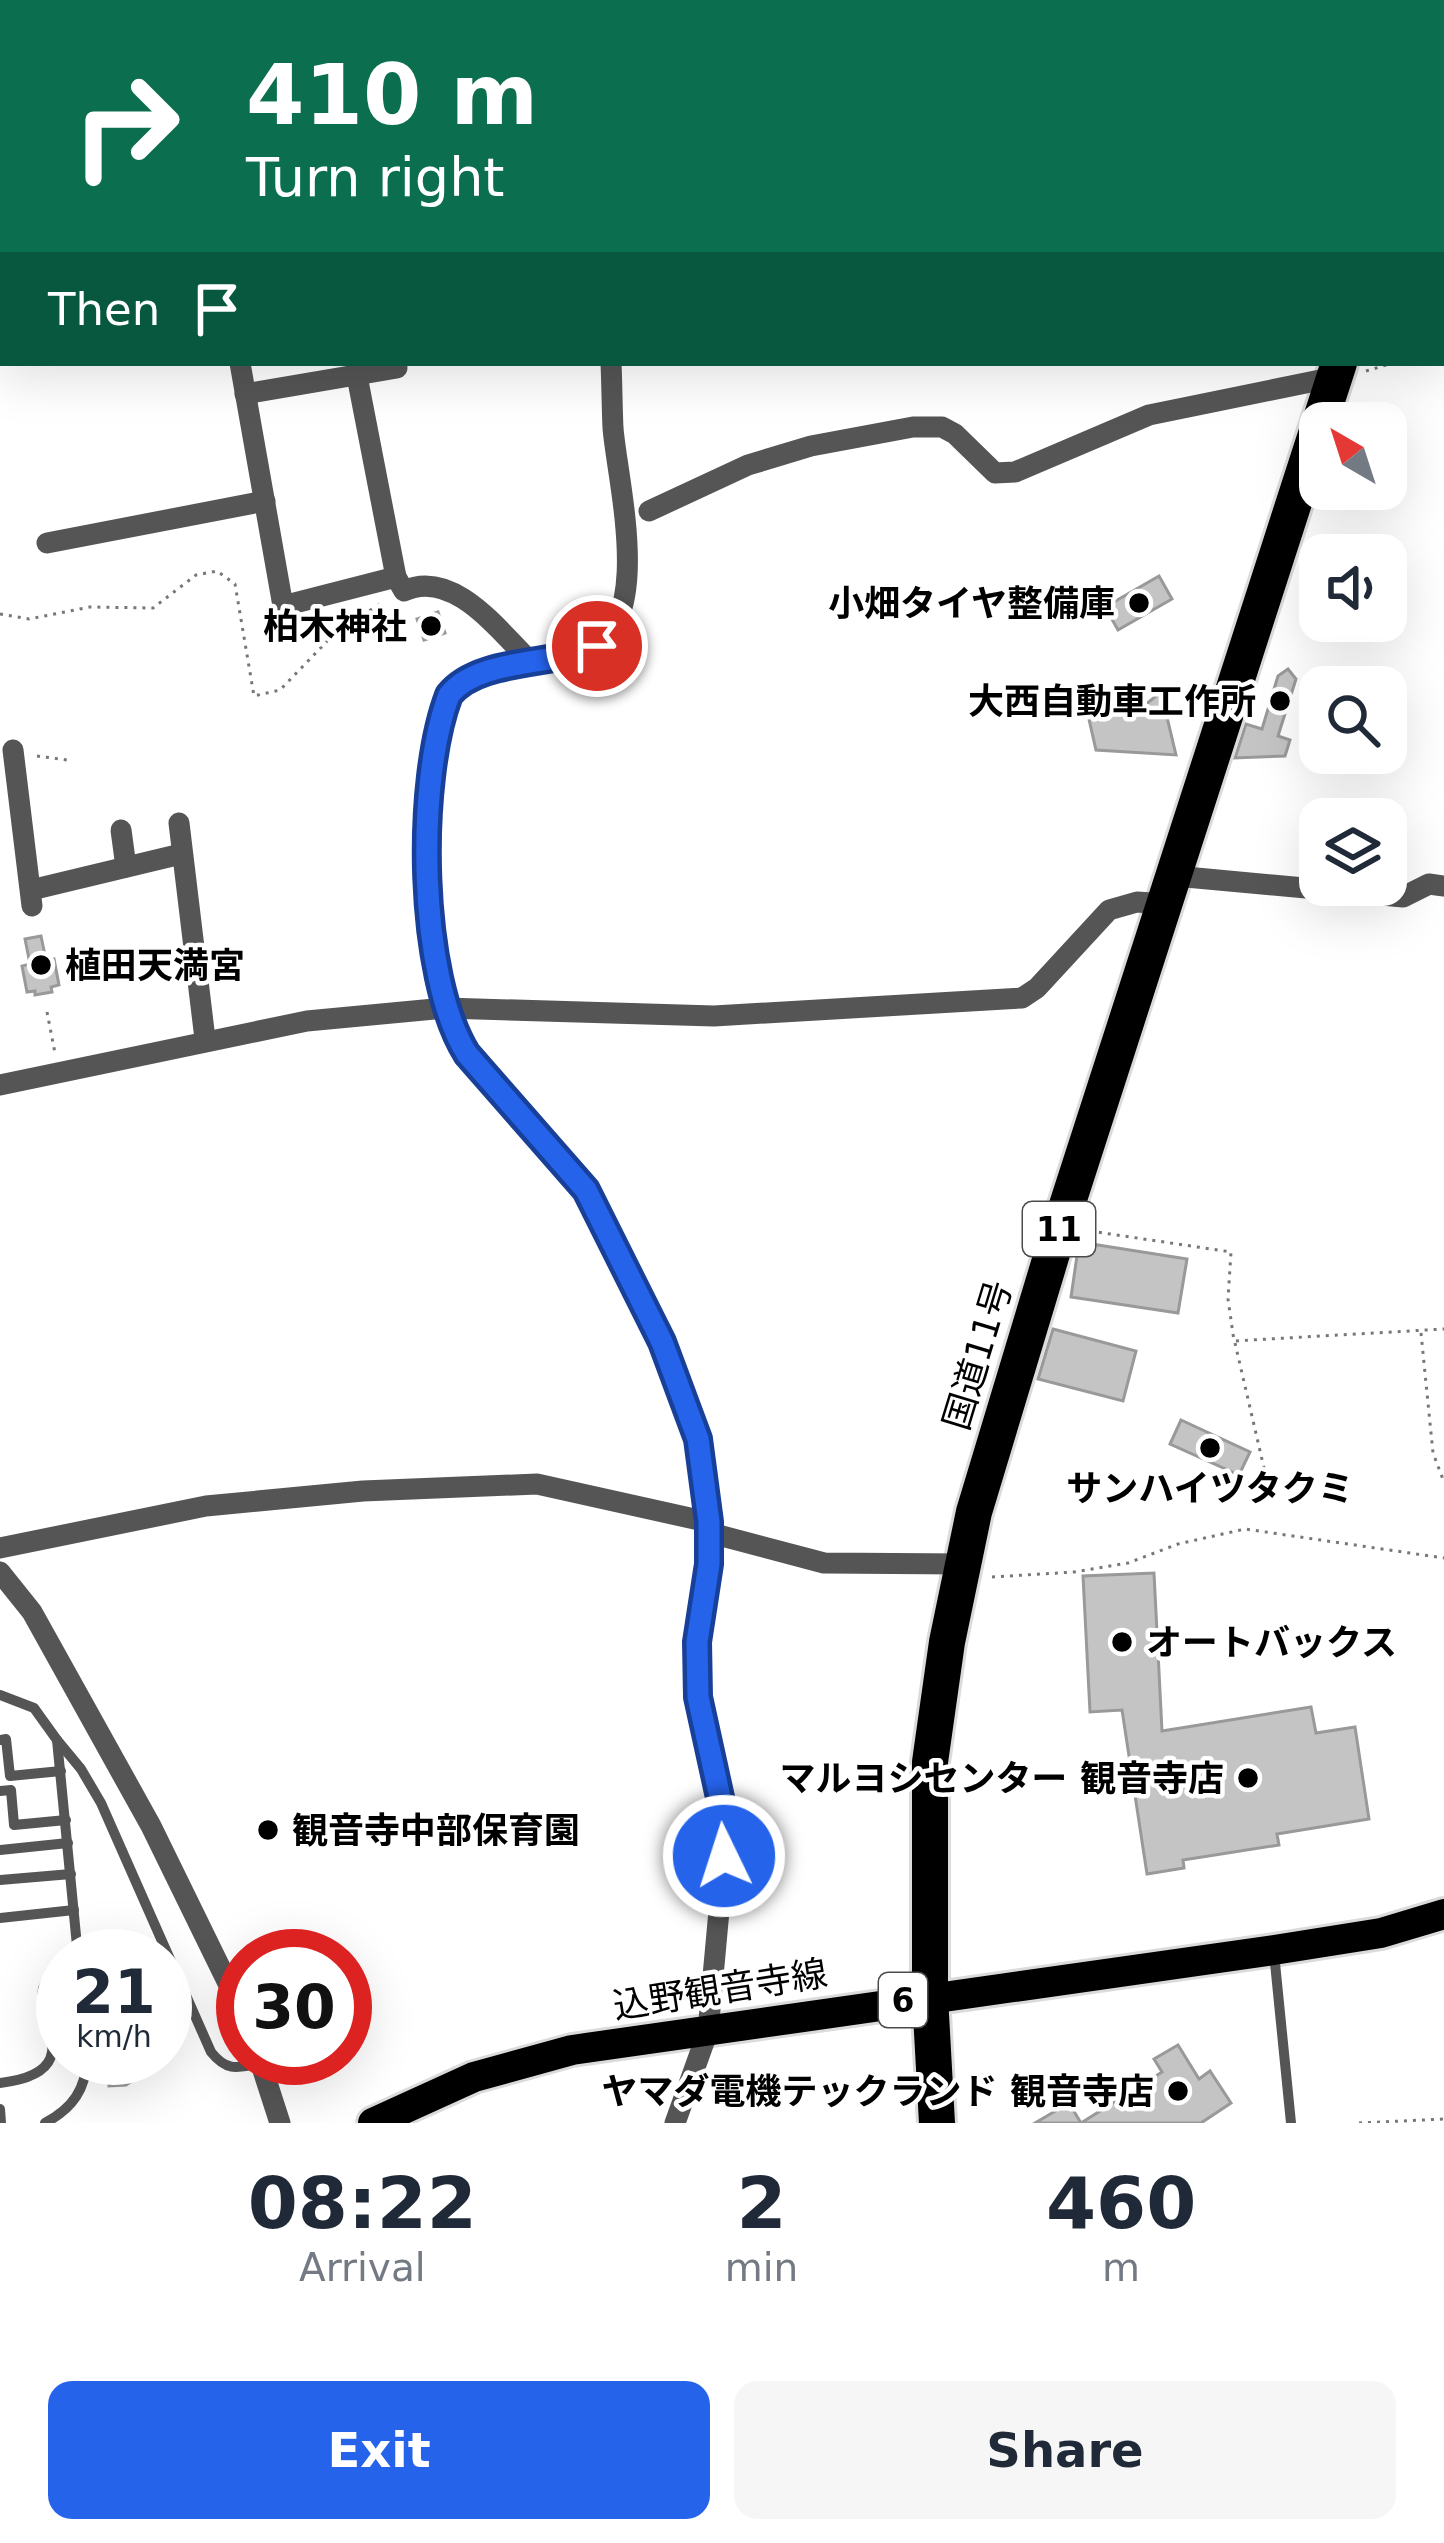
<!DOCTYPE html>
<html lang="en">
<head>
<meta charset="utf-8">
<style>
	:root { --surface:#fff; --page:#f6f6f7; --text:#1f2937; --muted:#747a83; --accent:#2563eb }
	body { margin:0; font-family:"DejaVu Sans","Noto Sans JP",sans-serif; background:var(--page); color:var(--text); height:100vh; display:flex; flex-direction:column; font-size:45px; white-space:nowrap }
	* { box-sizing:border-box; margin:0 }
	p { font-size:39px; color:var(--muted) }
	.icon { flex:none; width:66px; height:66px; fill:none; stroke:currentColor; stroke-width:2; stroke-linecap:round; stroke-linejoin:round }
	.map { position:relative; height:2123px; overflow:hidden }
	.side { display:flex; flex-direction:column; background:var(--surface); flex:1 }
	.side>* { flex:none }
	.top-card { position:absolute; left:0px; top:0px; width:1446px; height:366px; box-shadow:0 12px 48px #0002; background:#0b6e4f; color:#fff; overflow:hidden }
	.needle { width:78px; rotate:321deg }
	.controls { position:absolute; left:1299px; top:402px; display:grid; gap:24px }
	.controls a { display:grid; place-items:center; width:108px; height:108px; border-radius:24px; background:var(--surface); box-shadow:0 12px 48px #0002; font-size:60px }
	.speed { position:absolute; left:36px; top:1929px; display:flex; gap:24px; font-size:60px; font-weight:700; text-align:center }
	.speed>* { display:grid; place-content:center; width:156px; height:156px; border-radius:50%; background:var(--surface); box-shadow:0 12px 48px #0002; line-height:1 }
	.speed small { font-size:30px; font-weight:400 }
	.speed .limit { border:18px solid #d22; background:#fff; color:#111 }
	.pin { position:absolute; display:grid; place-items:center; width:102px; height:102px; color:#fff; margin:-51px; border:6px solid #fff; border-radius:50%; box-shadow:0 3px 12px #0007 }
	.me { position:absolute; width:132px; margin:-66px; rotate:356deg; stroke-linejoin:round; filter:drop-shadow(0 0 9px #0008) }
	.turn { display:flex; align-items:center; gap:42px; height:252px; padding:0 48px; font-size:54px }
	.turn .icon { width:156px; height:156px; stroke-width:2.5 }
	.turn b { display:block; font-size:84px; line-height:102px }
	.then { display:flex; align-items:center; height:114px; padding:0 48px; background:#0003; gap:24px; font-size:45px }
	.eta { display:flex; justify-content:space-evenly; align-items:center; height:204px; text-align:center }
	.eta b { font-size:72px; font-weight:700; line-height:84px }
	.cta { display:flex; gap:24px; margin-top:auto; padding:24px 48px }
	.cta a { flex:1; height:138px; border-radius:24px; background:var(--accent); color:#fff; font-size:48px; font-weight:700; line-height:138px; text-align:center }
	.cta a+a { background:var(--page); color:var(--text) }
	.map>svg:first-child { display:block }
	.building { fill:#c4c4c4; stroke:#999; stroke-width:3 }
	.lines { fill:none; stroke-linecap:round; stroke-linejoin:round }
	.primary-casing { stroke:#dbdbdb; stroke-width:36 }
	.highway-casing { stroke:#dbdbdb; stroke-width:42 }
	.path { stroke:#777; stroke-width:3; stroke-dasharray:3 6; stroke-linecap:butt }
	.lane { stroke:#555; stroke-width:10 }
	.street { stroke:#555; stroke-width:21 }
	.secondary { stroke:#222; stroke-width:24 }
	.primary { stroke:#000; stroke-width:30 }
	.highway { stroke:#000; stroke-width:36 }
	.route-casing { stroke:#184099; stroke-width:30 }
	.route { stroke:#2563eb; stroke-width:21 }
	.poi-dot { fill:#000; stroke:#fff; stroke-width:4.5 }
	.labels { text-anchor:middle; stroke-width:9; stroke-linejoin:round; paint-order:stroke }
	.shield { fill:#fff; stroke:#4c4c4c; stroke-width:3 }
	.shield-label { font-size:33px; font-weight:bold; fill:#000 }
	.poi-label { font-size:36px; font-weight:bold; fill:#000; stroke:#fff; text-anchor:end }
	.street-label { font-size:36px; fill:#000; stroke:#fff }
</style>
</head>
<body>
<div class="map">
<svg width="1444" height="2123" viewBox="0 0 1444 2123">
	<rect width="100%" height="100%" fill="#fff"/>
	<g class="building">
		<path d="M 1159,576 L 1172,599 L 1118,630 L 1105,607 Z"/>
		<path d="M 438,612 L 445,633 L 424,640 L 417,619 Z"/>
		<path d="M 1288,669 L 1296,679 L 1278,736 L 1290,740 L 1285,756 L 1235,758 L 1246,724 L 1262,729 L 1278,676 Z"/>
		<path d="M 1161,692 L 1176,755 L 1096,750 L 1088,715 L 1145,705 Z"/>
		<path d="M 41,936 L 46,960 L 54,959 L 59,985 L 51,987 L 52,992 L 35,995 L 35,991 L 27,992 L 22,966 L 30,964 L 25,939 Z"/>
		<path d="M 1079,1242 L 1187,1259 L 1178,1313 L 1071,1297 Z"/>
		<path d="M 1053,1329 L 1136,1351 L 1123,1401 L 1038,1379 Z"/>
		<path d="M 1181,1420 L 1250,1452 L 1239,1475 L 1170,1444 Z"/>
		<path d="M 1154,1573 L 1162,1731 L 1311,1707 L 1316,1733 L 1355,1727 L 1369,1819 L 1277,1834 L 1279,1845 L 1183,1860 L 1184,1868 L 1147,1874 L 1122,1710 L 1090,1712 L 1083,1576 Z"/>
		<path d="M 1178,2045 L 1199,2079 L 1210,2071 L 1231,2103 L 1201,2123 L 1035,2123 L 1069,2103 L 1081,2123 L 1162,2072 L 1154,2059 Z"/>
		<path d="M 106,2058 L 165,2058 L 126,2085 L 109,2086 Z"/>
	</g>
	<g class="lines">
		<defs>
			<path id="primary" d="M 373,2123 L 474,2077 L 572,2050 L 1274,1950 L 1381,1933 L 1444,1914"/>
			<g id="highway">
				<path d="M 1443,36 L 1444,33"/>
				<path d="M 937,2123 L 930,1996 L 930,1762 L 947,1642 L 974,1512 L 1060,1227 L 1339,363"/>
			</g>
		</defs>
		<use href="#primary" class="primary-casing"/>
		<use href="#highway" class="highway-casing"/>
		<g class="path">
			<path d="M 1443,348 L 1444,348"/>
			<path d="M 1366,371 L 1393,363"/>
			<path d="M 0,614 L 29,619 L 90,607 L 153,608 L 196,575 L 217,571 L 235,584 L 254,696 L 280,690 L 338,630 L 382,603"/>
			<path d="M 37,756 L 67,760"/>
			<path d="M 47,1012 L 55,1053"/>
			<path d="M 1090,1231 L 1231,1252 L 1228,1299 L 1234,1341 L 1444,1329"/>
			<path d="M 1421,1333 L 1433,1453 L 1444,1482"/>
			<path d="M 1235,1343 L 1267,1481"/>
			<path d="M 992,1577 L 1074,1572 L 1128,1563 L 1178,1544 L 1245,1529 L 1444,1558"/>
			<path d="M 1359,2123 L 1444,2119"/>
		</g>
		<g class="lane">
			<path d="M 0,1695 L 34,1708 L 57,1740 L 78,1956"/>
			<path d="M 0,1740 L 6,1739 L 10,1776 L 61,1771"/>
			<path d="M 57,1740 L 81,1769 L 101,1803 L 211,2052 C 227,2072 237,2068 261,2063"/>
			<path d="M 0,1791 L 11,1790 L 14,1825 L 66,1820"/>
			<path d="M 0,1850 L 68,1843"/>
			<path d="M 0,1880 L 71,1874"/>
			<path d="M 0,1918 L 74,1910"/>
			<path d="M 1274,1953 L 1291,2123"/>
			<path d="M 0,2083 C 112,2070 0,1987 63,1974"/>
			<path d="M 0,2109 L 1,2123"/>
			<path d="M 45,2123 C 73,2108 86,2089 87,2058"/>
		</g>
		<g class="street">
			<path d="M 713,3 L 714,0"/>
			<path d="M 0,342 L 3,341"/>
			<path d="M 240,363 L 283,606 L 396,577 L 357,376"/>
			<path d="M 611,363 C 612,385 612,407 613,428 C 617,480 654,619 591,649 C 576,656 554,657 537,661 C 509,667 483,675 457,686 C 413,741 428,946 447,1013 C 451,1029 459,1041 467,1054 L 586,1189 L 662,1342 L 698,1440 L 708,1522 L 709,1564 L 697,1643 L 698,1697 L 721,1801 L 724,1856 L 708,2031 L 675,2123"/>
			<path d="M 245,394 L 397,368"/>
			<path d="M 649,511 L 748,465 L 811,446 L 913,427 L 942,427 L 955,434 L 995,473 L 1015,472 L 1149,415 L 1335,377"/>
			<path d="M 47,543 L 265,501"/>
			<path d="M 396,577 L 404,591 C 453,568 499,631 531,662"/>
			<path d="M 13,750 L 32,906"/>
			<path d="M 179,823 L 205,1039"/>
			<path d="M 121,830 L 126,867"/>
			<path d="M 1175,876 L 1403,897 L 1429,884 L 1444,886"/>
			<path d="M 31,890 L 181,854"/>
			<path d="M 0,1085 L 307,1021 L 445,1008 L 714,1016 L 1022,998 L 1037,988 L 1109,910 L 1137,902 L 1166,904"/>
			<path d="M 707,1532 L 824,1563 L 963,1564"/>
			<path d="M 0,1548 L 206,1506 L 363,1491 L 537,1484 L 708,1522"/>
			<path d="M 0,1572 L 32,1612 L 151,1826 L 243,2014"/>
			<path d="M 259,2058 L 280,2123"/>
		</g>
		<g class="secondary">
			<path d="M 144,3 L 155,0"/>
			<path d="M 0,45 L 3,45"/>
		</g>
		<use href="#primary" class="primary"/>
		<use href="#highway" class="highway"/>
	</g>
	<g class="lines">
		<defs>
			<path id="route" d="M 597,646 C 557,666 479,657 449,695 C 416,781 418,976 467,1054 L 586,1190 L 662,1342 L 698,1439 L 709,1522 L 709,1564 L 697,1642 L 698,1697 L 721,1802 L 724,1856"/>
		</defs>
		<use href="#route" class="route-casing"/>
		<use href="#route" class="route"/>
	</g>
	<g class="poi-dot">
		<circle cx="1139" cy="603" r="12"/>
		<circle cx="431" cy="626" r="12"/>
		<circle cx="1280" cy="701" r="12"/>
		<circle cx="41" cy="965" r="12"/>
		<circle cx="1210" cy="1448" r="12"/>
		<circle cx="1122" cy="1642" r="12"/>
		<circle cx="1248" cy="1778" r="12"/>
		<circle cx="268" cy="1830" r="12"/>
		<circle cx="1178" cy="2091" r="12"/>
	</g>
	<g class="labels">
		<g class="shield">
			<rect x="1023" y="1202" width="72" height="54" rx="9"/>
			<rect x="879" y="1973" width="48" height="54" rx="9"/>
		</g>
		<g class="shield-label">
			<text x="1059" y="1241">11</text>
			<text x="903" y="2012">6</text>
		</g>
		<g class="poi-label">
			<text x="1115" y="616">小畑タイヤ整備庫</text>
			<text x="407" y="639">柏木神社</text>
			<text x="1256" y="714">大西自動車工作所</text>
			<text x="65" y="978" text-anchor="start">植田天満宮</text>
			<text x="1210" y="1501" text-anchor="middle">サンハイツタクミ</text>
			<text x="1146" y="1655" text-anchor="start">オートバックス</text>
			<text x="1224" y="1791">マルヨシセンター 観音寺店</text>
			<text x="292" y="1843" text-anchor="start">観音寺中部保育園</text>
			<text x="1154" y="2104">ヤマダ電機テックランド 観音寺店</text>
		</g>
		<g class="street-label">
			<text transform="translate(977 1355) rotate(-73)" y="13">国道11号</text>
			<text transform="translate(720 1989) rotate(-9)" y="13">込野観音寺線</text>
		</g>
	</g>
</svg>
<div class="controls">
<a><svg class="needle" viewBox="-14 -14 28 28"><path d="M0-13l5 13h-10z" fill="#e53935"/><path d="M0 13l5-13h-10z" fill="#747a83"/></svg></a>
<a><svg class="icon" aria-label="sound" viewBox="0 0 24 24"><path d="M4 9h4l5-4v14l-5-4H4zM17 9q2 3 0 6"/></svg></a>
<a><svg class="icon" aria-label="search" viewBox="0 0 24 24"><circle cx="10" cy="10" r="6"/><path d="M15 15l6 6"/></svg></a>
<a><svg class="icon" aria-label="layers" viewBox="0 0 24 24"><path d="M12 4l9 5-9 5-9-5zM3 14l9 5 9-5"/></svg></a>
</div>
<div class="speed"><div>21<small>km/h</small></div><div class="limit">30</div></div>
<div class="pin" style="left:597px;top:646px;background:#d93025"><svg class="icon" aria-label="arrive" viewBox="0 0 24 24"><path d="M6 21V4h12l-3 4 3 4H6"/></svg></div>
<svg class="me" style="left:724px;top:1856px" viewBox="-20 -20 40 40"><circle r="17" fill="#2563eb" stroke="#fff" stroke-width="3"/><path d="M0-11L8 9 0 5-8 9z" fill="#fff"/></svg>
<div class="top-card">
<div class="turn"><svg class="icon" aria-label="right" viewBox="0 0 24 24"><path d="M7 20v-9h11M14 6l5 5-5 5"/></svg><div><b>410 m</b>Turn right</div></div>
<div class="then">Then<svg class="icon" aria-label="arrive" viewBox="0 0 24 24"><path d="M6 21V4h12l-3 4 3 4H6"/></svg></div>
</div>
</div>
<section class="side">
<div class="eta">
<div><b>08:22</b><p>Arrival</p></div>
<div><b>2</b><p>min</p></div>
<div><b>460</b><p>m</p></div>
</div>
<div class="cta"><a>Exit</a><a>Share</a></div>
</section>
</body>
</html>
